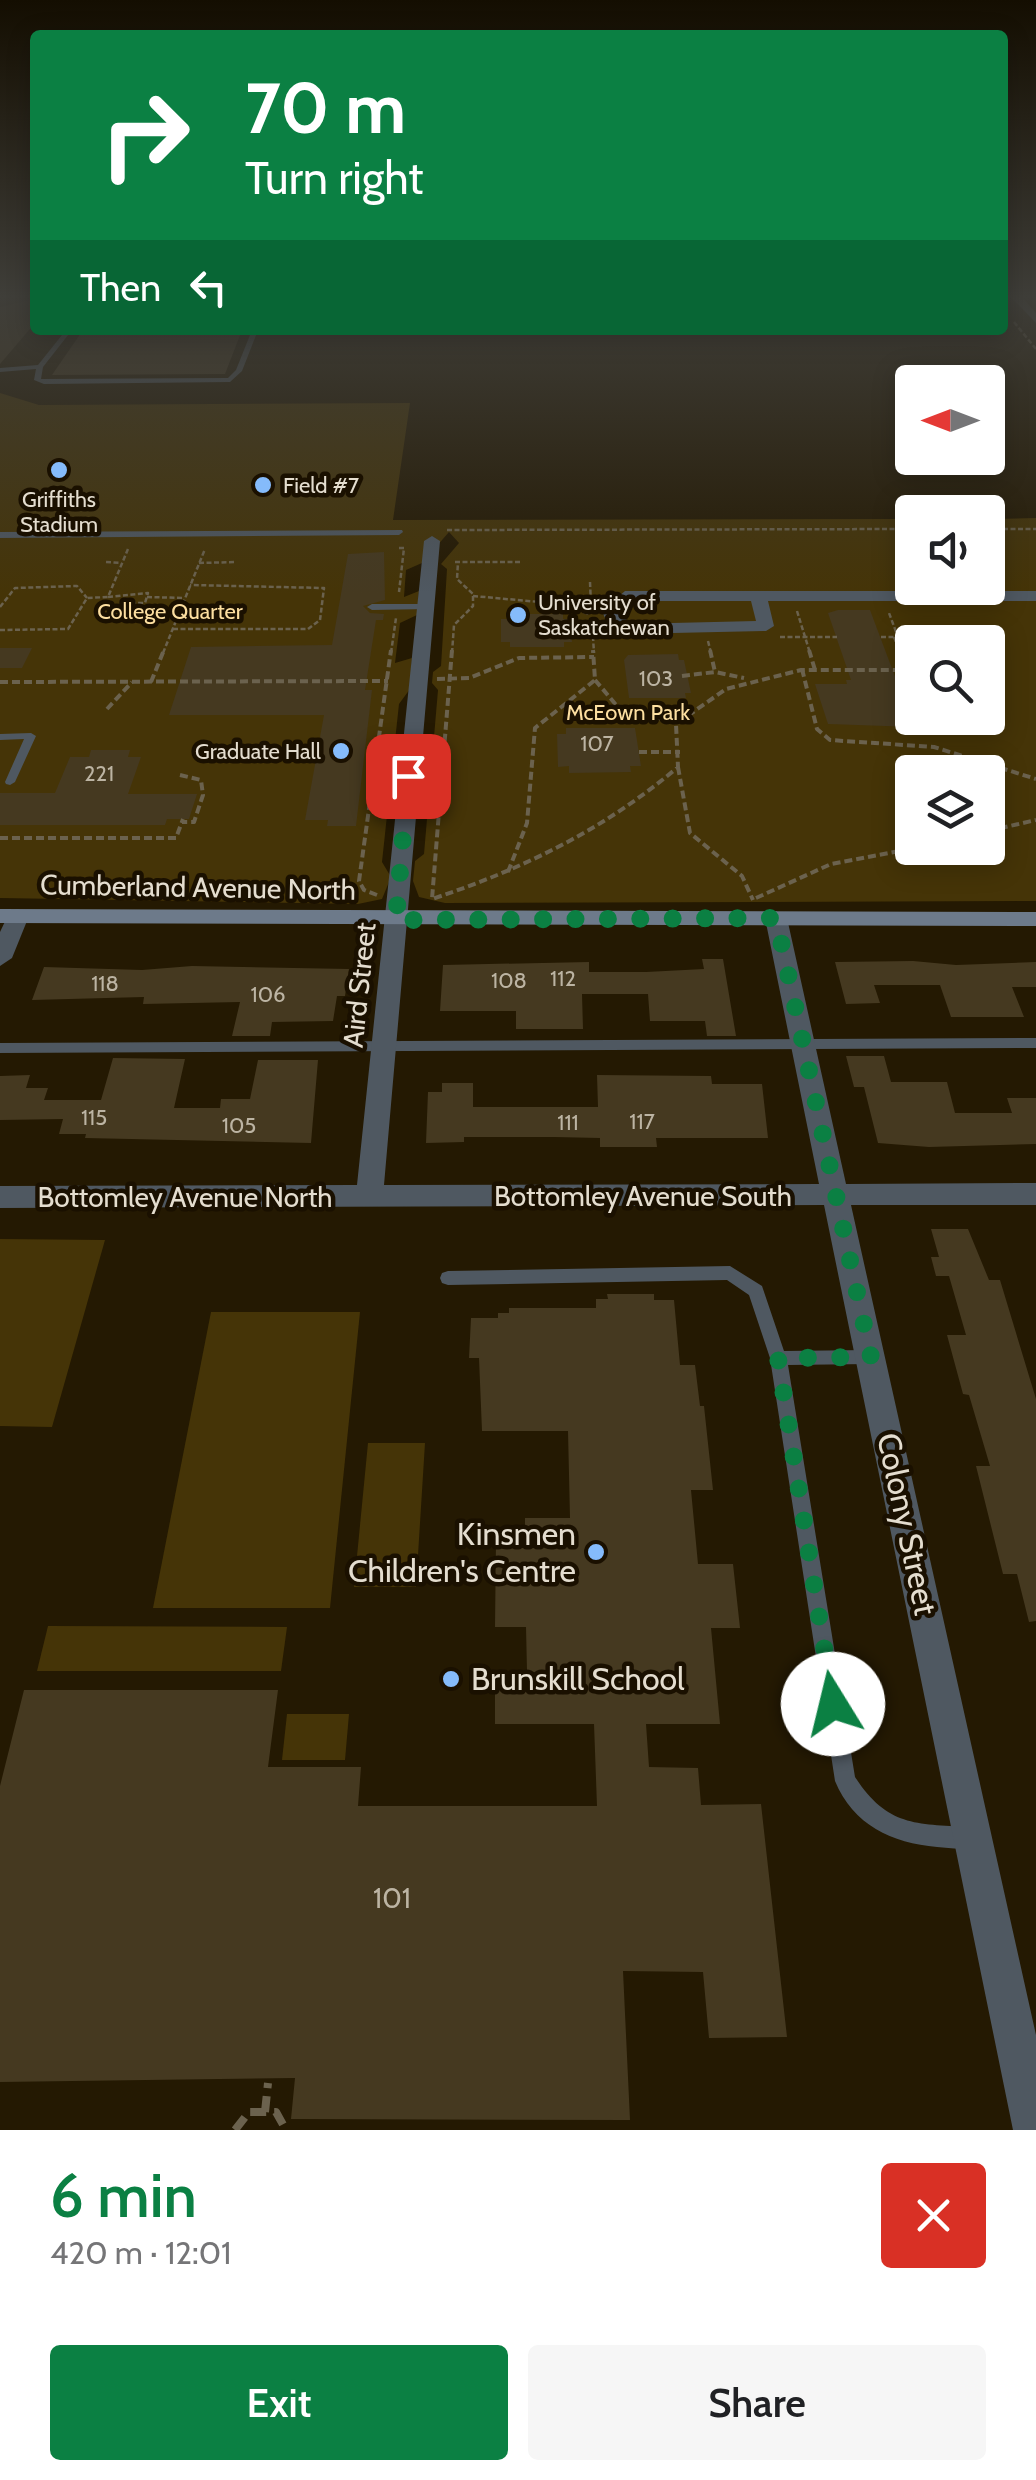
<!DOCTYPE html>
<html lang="en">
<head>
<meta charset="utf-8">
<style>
	:root { --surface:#fff; --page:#f6f6f6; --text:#202124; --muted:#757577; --accent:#0b8043 }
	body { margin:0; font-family:Cabin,sans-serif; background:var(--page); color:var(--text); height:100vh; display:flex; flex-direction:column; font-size:38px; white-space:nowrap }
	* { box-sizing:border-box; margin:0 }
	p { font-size:32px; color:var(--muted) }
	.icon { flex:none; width:55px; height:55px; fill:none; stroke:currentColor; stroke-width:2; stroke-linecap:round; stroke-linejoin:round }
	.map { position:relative; height:2130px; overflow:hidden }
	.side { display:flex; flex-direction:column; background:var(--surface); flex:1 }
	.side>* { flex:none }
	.top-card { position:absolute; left:30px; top:30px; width:978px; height:305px; border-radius:10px; box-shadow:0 5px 25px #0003; background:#0b8043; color:#fff; overflow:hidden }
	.needle { width:65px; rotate:270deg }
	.fabs { position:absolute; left:895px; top:365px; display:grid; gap:20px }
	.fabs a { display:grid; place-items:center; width:110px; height:110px; border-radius:10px; background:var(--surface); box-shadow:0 5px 25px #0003; font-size:50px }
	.pin { position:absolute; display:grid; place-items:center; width:85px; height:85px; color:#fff; margin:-42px; border-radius:20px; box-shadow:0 5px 15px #0006 }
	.me { position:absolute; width:110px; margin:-55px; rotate:351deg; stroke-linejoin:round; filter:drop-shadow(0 0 8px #0008) }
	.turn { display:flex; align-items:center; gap:35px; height:210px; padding:0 50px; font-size:45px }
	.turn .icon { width:130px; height:130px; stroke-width:2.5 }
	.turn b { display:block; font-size:70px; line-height:85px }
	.then { display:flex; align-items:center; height:95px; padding:0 50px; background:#0003; gap:20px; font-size:38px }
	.round { display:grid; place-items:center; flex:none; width:105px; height:105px; border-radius:10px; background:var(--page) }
	.headline { display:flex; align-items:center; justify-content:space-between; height:170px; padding:0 50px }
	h1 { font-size:60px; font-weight:600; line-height:75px; color:var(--accent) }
	.primary-button { display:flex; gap:20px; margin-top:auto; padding:20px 50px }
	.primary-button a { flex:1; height:115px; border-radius:10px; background:var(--accent); color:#fff; font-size:40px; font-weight:600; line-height:115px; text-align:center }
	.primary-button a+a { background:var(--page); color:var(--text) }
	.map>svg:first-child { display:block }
	.green { fill:#453407; fill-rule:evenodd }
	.building { fill:#453920 }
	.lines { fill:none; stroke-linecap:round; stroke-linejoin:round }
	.path-far2 { stroke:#6b624e; stroke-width:2.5; stroke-dasharray:5 2.5; stroke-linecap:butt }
	.path-far1 { stroke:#6b624e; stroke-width:4; stroke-dasharray:8 4; stroke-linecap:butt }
	.path { stroke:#6b624e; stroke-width:8; stroke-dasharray:16 8; stroke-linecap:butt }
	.service { fill:#4f5861; fill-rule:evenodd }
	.minor { fill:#4f5861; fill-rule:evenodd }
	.tertiary { fill:#4f5861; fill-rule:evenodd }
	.secondary { fill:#6d7a8a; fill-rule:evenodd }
	.route { stroke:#0b8043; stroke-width:18; stroke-dasharray:0 32.4 }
	.poi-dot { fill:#85bbfb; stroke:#1a1000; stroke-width:4 }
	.labels { text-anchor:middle; stroke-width:9; stroke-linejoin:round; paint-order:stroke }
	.far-poi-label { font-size:22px; fill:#e4ddcf; stroke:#1a1000; text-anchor:start }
	.far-park-label { font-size:22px; fill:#fddfa0; stroke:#1a1000 }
	.number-label { font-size:22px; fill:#bcb4a3 }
	.street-label { font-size:28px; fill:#e4ddcf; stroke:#1a1000 }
	.near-number-label { font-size:28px; fill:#bcb4a3 }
	.near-street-label { font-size:32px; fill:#e4ddcf; stroke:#1a1000 }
	.near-poi-label { font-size:32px; fill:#e4ddcf; stroke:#1a1000; text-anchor:end }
</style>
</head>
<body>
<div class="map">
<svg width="1036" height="2130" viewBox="0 0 1036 2130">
	<rect width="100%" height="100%" fill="#241902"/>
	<g class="green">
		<path d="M 0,393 L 39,405 L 410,403 L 393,520 L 912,519 L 912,588 L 988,588 L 988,519 L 1036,518 L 1036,901 L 445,903 L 419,897 L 413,881 L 415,861 L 424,854 L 438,690 L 432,683 L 433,672 L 441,666 L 447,569 L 441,564 L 459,543 L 449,532 L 422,563 L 406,570 L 404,597 L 419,591 L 417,615 L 400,623 L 395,663 L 412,658 L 410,689 L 399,704 L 382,862 L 391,877 L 382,899 L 358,904 L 0,898 ZM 912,642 L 988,642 L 988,718 L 912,718 ZM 912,772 L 988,772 L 988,848 L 912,848 Z"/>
		<path d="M 0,1239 L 105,1240 L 52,1427 L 0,1426 Z"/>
		<path d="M 211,1312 L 360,1312 L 330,1608 L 153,1608 Z"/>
		<path d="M 368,1443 L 425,1443 L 416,1587 L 354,1587 Z"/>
		<path d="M 48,1626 L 287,1627 L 281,1671 L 37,1671 Z"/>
		<path d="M 287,1714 L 349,1714 L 345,1760 L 282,1760 Z"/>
	</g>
	<g class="building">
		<path d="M 35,299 L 35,323 L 0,364 L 0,307 Z"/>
		<path d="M 83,330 L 242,330 L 225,374 L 52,375 Z"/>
		<path d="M 384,552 L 385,600 L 363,606 L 370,613 L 384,614 L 383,620 L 376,620 L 365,690 L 372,690 L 356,826 L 327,826 L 328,820 L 305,820 L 324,715 L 169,715 L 191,647 L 332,645 L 348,554 Z"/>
		<path d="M 838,610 L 870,610 L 914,727 L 828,724 L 815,684 L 847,684 L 846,680 L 851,680 L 828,613 Z"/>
		<path d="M 511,614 L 563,614 L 563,619 L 570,619 L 572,642 L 564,642 L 564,647 L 510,647 L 510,642 L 501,642 L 501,619 L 511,619 Z"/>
		<path d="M 0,648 L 32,648 L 22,668 L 0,668 Z"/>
		<path d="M 678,654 L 679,660 L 684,660 L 691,693 L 685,693 L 686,698 L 629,698 L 624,660 L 628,655 Z"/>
		<path d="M 566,728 L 635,728 L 641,766 L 630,766 L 631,772 L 569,773 L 569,766 L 558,767 L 557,734 L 566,734 Z"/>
		<path d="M 91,750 L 130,750 L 128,757 L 141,757 L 128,794 L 197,794 L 189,819 L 167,819 L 165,825 L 0,825 L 0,793 L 55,793 L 70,757 L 89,757 Z"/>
		<path d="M 702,959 L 723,959 L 736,1036 L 707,1036 L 705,1021 L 650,1021 L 648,994 L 582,994 L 583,1029 L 516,1029 L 516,1011 L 440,1011 L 443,965 L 589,962 L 589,972 L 646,972 L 704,969 Z"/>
		<path d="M 913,961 L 956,965 L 1036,962 L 1036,987 L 1012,987 L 1024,1017 L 951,1017 L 940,985 L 874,985 L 880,1003 L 846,1004 L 835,962 Z"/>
		<path d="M 192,966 L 349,969 L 345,996 L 337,996 L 333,1021 L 272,1022 L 270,1036 L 232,1036 L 240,1002 L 143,1004 L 144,997 L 32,1000 L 44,967 L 142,970 Z"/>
		<path d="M 846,1056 L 884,1056 L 891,1082 L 947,1082 L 955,1113 L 1012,1113 L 1007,1098 L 1036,1098 L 1036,1144 L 929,1147 L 878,1143 L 864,1087 L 854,1087 Z"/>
		<path d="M 113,1058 L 185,1059 L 174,1108 L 220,1108 L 221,1099 L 250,1099 L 258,1060 L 318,1060 L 311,1143 L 85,1138 L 86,1134 L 59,1134 L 63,1119 L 0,1120 L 0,1076 L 30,1075 L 26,1088 L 48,1088 L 44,1100 L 101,1100 Z"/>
		<path d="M 597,1075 L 711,1076 L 712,1084 L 762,1084 L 768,1138 L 656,1138 L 657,1147 L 600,1147 L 600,1138 L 554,1137 L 464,1137 L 464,1142 L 426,1143 L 428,1092 L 442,1092 L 442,1083 L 473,1083 L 473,1107 L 598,1107 Z"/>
		<path d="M 931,1229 L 968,1229 L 989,1280 L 1000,1280 L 1036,1399 L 1036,1621 L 1029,1622 L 1017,1574 L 1003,1574 L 976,1466 L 990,1466 L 969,1395 L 963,1394 L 947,1335 L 966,1335 L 949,1276 L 936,1276 L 931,1257 L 939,1257 Z"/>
		<path d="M 607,1294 L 654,1294 L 654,1300 L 674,1300 L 680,1365 L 695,1365 L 700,1406 L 704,1406 L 713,1490 L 691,1490 L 698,1564 L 733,1564 L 740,1628 L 711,1628 L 720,1724 L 646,1724 L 649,1767 L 698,1768 L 701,1805 L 761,1804 L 787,2037 L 709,2038 L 703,1972 L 623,1971 L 630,2120 L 291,2119 L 295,2078 L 0,2082 L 0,1786 L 24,1690 L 278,1690 L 268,1767 L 361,1767 L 358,1806 L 597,1806 L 594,1724 L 495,1724 L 495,1671 L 527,1671 L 526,1627 L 495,1627 L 496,1539 L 525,1539 L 525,1518 L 570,1518 L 568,1431 L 482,1431 L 479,1358 L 469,1358 L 471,1318 L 498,1318 L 498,1313 L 509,1313 L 509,1308 L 596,1308 L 596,1299 L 608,1299 Z"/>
	</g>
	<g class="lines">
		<g class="path-far2">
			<path d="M 1014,322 L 1036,349"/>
			<path d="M 988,529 L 1036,529"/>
			<path d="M 447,530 L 912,529"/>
			<path d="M 399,548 L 404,548 L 399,592"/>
			<path d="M 106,562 L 121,563"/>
			<path d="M 455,562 L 522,562"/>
			<path d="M 199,563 L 236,562"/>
			<path d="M 590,582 L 591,605"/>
			<path d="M 473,596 L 562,604 L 589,614"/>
			<path d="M 108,597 L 148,593 L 145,603 L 126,603 L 128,598"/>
			<path d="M 147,597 L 184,598"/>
			<path d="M 0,607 L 15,588 L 77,586 L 87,598"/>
			<path d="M 797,611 L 810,653"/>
			<path d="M 592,621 L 594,653"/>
			<path d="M 173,629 L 308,629 L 320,620 L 324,588 L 190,585"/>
			<path d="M 0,630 L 68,629 L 87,598 L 108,597 L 128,549"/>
			<path d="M 780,637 L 837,637"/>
			<path d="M 881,637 L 898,637 L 889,613"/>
			<path d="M 894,637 L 900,653"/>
			<path d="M 708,641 L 711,653"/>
			<path d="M 163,653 L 205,549"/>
			<path d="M 391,653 L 396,618"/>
			<path d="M 452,653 L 454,625 L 473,606 L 473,594 L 457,579 L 458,562"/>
		</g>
		<g class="path-far1">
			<path d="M 452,650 L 432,899 C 523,869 605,829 678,767 L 676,724 L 726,689 L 801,670 L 907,670 L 899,650"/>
			<path d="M 710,650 L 715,672"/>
			<path d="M 809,650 L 815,670"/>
			<path d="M 802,669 L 817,729 L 830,740 L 934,747 L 1036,779"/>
			<path d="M 682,676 L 715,672 L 744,678"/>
			<path d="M 437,679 L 469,678 L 519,658 L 594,657"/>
			<path d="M 595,680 L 617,706 L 676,723"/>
			<path d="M 0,682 L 388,681"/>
			<path d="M 151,682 L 164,650"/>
			<path d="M 107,709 L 132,682"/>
			<path d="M 639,752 L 680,752"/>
			<path d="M 678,767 L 690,833 L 742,876 L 753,900"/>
			<path d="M 180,775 L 201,780 L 203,795 L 194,822 L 182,822"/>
			<path d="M 988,831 L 1036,820"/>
			<path d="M 0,838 L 176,838 L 183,819"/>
			<path d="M 508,872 L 527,823 L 535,728 L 595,680 L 593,650"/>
			<path d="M 377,895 L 364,890 L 359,881 L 391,650"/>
			<path d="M 756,898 L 831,864 L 915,848"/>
		</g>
		<g class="path">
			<path d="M 265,2112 L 268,2083"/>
			<path d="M 235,2130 L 249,2112 L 276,2112 L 286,2130"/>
		</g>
		<g class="service">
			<path d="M 66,330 L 72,330 L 43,367 L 41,379 L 228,378 L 236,370 L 252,330 L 258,330 L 242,371 L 230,382 L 44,384 L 34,380 L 36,369 L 0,372 L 0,368 L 38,365 Z"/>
			<path d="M 402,530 L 403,532 L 399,535 L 0,538 L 0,532 Z"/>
			<path d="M 426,604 L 431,607 L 429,609 L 372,610 L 367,607 L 372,604 Z"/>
			<path d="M 31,733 L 36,736 L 15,782 L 10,785 L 6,784 L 5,782 L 24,739 L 0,740 L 0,734 Z"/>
			<path d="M 1036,1038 L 1036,1048 L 0,1053 L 0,1043 Z"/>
			<path d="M 730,1266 L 762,1286 L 784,1351 L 870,1350 L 876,1352 L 878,1357 L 876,1362 L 870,1364 L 788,1365 L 855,1777 C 887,1826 915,1824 969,1827 L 977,1830 L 980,1838 L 977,1846 C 964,1851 950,1848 937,1847 C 892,1843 853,1825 835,1781 L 770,1358 L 749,1295 L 727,1280 L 448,1285 L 442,1283 L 440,1278 L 442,1273 L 448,1271 Z"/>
		</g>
		<g class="minor">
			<path d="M 432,536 L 440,541 L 384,1185 L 819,1184 L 765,918 L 776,911 L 787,918 L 846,1184 L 1036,1183 L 1036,1205 L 851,1205 L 1036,2035 L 1036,2130 L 1013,2130 L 824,1205 L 0,1208 L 0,1186 L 357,1185 L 424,541 Z"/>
			<path d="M 625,591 L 1036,591 L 1036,601 L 768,601 L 774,626 L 766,631 L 627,634 L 608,625 L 602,611 ZM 629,601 L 751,601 L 756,621 L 630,624 L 619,612 Z"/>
			<path d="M 18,909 L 29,916 L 12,958 L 0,966 L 0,932 L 10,911 Z"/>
		</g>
		<path class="tertiary" d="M 1010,296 L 1021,296 L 1036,313 L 1036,323 Z"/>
		<path class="secondary" d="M 0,909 L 1036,912 L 1036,926 L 0,923 Z"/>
	</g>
	<linearGradient id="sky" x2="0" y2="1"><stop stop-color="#140e01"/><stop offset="0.5" stop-color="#3f3e39"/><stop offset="1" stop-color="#3f3e39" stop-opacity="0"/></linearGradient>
	<rect width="1036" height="594" fill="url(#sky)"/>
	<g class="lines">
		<path class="route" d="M 408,776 L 396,920 L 776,918 L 871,1357 L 778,1358 L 833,1704"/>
	</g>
	<g class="poi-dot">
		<circle cx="59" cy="470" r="10"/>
		<circle cx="263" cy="485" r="10"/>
		<circle cx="518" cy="615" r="10"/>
		<circle cx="341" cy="751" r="10"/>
		<circle cx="596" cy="1552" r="10"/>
		<circle cx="451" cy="1679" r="10"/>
	</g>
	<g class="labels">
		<g class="far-poi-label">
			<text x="283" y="493">Field #7</text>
			<text x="59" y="507" text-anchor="middle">Griffiths<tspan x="59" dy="25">Stadium</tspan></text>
			<text x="538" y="610">University of<tspan x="538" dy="25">Saskatchewan</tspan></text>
			<text x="321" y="759" text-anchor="end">Graduate Hall</text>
		</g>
		<g class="far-park-label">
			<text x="170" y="619">College Quarter</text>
			<text x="628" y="720">McEown Park</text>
		</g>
		<g class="number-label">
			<text x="656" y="686">103</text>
			<text x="597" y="751">107</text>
			<text x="99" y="781">221</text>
			<text x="563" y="986">112</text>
			<text x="509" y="988">108</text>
			<text x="105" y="991">118</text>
			<text x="268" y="1002">106</text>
			<text x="94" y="1125">115</text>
			<text x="642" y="1129">117</text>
			<text x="568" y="1130">111</text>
			<text x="239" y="1133">105</text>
		</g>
		<g class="street-label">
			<text transform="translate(198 887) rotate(1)" y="10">Cumberland Avenue North</text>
			<text transform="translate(359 985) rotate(-84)" y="10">Aird Street</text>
			<text x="643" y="1206">Bottomley Avenue South</text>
			<text x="185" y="1207">Bottomley Avenue North</text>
		</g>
		<g class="near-number-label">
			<text x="392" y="1908">101</text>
		</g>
		<g class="near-street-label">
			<text transform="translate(907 1524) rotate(78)" y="11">Colony Street</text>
		</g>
		<g class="near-poi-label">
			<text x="576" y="1545">Kinsmen<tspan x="576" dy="37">Children's Centre</tspan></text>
			<text x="471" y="1690" text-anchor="start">Brunskill School</text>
		</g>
	</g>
</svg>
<div class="fabs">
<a><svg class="needle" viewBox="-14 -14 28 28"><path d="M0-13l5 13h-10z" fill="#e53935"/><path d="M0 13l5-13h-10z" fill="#757577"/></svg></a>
<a><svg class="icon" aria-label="sound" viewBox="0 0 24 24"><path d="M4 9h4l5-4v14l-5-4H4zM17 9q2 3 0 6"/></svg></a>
<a><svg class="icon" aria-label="search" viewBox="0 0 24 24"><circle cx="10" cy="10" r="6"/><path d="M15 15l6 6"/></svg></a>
<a><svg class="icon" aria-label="layers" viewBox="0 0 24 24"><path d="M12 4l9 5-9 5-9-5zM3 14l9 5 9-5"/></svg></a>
</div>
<div class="pin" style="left:408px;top:776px;background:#d93025"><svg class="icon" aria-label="arrive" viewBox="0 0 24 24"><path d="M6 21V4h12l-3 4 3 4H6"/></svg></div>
<svg class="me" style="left:833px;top:1704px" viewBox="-20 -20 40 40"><circle r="19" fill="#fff"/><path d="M0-13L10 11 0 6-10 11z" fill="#0b8043"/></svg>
<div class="top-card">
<div class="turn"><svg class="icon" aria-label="right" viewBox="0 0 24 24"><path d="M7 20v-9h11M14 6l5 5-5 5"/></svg><div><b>70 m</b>Turn right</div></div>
<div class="then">Then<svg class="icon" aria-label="left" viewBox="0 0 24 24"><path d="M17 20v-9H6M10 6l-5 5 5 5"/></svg></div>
</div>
</div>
<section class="side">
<div class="headline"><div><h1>6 min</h1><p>420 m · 12:01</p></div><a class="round" style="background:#d93025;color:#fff"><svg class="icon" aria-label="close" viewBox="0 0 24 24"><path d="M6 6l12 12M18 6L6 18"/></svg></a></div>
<div class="primary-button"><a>Exit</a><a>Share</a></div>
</section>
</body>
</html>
